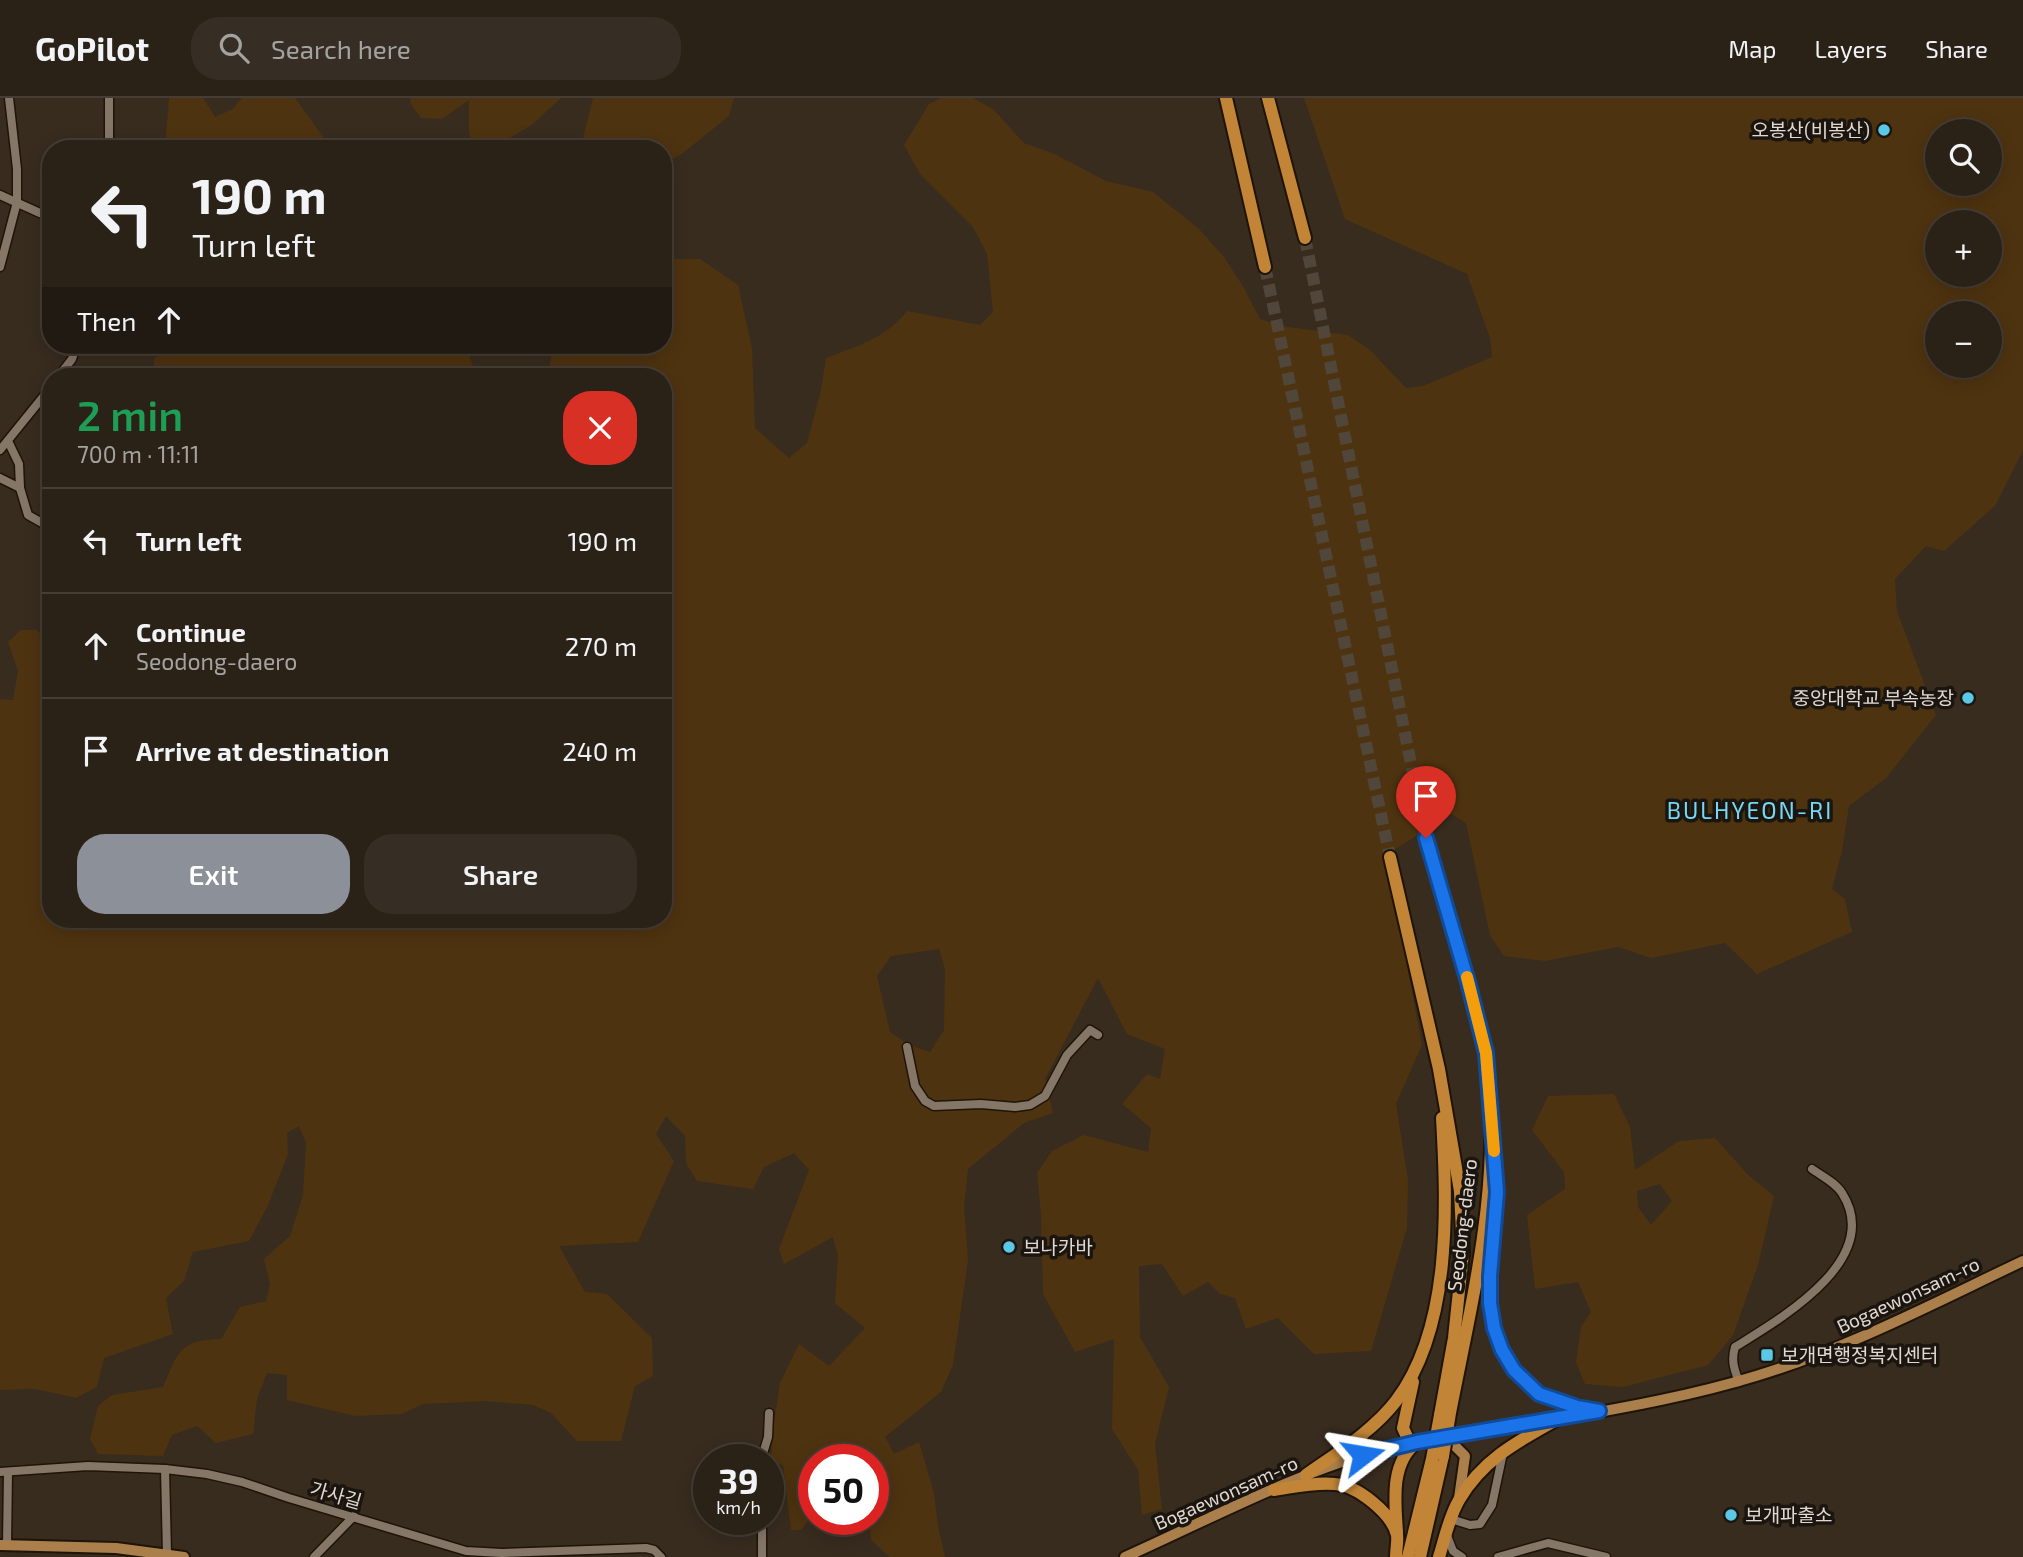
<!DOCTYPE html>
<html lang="en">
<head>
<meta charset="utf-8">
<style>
	:root { --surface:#2a2117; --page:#362e24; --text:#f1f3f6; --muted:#a5a3a1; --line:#463e36; --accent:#8c9099 }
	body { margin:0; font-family:"Exo 2","Noto Sans KR",sans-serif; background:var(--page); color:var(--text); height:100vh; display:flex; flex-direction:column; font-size:26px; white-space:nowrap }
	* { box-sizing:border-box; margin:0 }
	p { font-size:23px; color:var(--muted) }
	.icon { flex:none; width:38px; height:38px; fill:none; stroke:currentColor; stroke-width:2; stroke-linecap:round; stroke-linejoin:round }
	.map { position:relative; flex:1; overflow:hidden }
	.side { position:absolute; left:42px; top:270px; width:630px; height:560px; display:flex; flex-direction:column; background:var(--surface); border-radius:28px; box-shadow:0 4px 18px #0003,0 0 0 2px var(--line) }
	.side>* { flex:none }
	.hud { position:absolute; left:42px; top:42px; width:630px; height:214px; border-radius:28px; box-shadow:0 4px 18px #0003,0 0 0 2px var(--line); background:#2a2117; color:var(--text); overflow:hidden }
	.controls { position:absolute; left:1925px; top:21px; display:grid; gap:14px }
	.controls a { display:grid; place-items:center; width:77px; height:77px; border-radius:50%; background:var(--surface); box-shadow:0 4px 18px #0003,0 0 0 2px var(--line); font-size:35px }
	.speed { position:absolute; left:693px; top:1346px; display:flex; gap:14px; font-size:35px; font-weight:700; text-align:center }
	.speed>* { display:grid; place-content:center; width:91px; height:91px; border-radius:50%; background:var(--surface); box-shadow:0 4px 18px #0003,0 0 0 2px var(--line); line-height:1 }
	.speed small { font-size:18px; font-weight:400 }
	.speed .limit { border:10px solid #d22; background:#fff; color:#111 }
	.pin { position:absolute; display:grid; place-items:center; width:60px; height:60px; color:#fff; margin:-72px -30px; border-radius:50% 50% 50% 0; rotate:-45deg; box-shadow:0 0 7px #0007 }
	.pin .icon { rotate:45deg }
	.me { position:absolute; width:77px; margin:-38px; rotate:76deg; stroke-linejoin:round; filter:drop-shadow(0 0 5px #0008) }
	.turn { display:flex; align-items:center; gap:24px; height:147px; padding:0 35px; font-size:32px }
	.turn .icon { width:91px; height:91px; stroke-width:2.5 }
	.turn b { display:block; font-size:49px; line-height:60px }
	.then { display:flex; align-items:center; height:66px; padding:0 35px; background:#0003; gap:14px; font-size:26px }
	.round { display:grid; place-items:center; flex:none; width:74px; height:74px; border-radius:28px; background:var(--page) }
	.overview { display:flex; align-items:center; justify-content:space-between; height:119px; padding:0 35px }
	h1 { font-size:42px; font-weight:600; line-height:52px; color:#1e9e55 }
	.cta { display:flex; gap:14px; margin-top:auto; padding:14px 35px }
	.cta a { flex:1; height:80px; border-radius:28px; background:var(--accent); color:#fff; font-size:28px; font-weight:600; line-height:80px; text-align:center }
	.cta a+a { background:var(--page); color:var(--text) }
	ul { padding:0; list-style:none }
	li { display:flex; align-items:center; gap:21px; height:105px; padding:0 35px; border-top:2px solid var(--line) }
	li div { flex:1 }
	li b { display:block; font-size:26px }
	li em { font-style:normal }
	header { display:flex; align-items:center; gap:42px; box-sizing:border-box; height:98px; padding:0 35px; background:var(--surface); border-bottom:2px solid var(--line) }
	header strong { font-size:33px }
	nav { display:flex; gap:38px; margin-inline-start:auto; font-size:24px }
	.search { width:490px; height:63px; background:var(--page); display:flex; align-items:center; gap:18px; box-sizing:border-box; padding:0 24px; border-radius:28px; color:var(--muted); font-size:26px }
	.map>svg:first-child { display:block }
	.green { fill:#4e3310; fill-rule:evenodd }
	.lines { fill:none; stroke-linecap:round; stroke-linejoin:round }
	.highway-tunnel { stroke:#51463a; stroke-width:12; stroke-dasharray:12 6; stroke-linecap:butt }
	.minor-casing { stroke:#1f1408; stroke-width:11 }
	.major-casing { stroke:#1f1408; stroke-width:14 }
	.highway-casing { stroke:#1f1408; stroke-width:16 }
	.minor { stroke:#857768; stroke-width:8 }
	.major { stroke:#aa7f4b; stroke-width:10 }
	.highway { stroke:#c28537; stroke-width:12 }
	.highway-bridge-casing { stroke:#1f1408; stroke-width:16; stroke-linecap:butt }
	.highway-bridge { stroke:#c28537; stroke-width:12 }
	.route-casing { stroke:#114b97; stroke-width:18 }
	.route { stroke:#1a73e8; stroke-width:12 }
	.slow { stroke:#f59e0b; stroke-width:12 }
	.poi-dot { fill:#5bc8e6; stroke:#1b1510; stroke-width:2.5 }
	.labels { text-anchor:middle; stroke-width:7; stroke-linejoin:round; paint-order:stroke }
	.poi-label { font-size:19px; fill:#e1d9d0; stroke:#1b1510; text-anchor:start }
	.street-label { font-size:19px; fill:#e1d9d0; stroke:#1b1510 }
	.quarter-label { font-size:23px; letter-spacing:2px; fill:#77d8f5; stroke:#1b1510 }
</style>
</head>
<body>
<header>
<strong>GoPilot</strong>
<div class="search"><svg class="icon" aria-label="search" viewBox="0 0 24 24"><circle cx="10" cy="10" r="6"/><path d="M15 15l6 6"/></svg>Search here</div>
<nav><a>Map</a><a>Layers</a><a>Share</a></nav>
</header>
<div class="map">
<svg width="2023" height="1459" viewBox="0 0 2023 1459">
	<rect width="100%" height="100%" fill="#382c1f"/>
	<g class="green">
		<path d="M 169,0 L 203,0 L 215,19 L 233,11 L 242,0 L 295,0 L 332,51 L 165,51 Z"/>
		<path d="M 410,0 L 561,0 L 533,26 L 505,43 L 505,51 L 472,51 L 469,32 L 469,2 L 442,21 L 421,20 L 411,6 Z"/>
		<path d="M 593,0 L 734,0 L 729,18 L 683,55 L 663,66 L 663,51 L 574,51 L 583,40 Z"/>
		<path d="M 941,0 L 973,0 L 993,11 L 1024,45 L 1055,56 L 1106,83 L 1153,94 L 1199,131 L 1224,159 L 1244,190 L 1260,221 L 1281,228 L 1348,237 L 1370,252 L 1406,290 L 1423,288 L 1492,259 L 1490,240 L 1467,176 L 1345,121 L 1304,0 L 2023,0 L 2023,352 L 1995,408 L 1944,453 L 1926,448 L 1895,481 L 1897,513 L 1936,617 L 1886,680 L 1849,708 L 1842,753 L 1832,791 L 1845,801 L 1852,834 L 1757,876 L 1725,845 L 1651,860 L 1618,849 L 1545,863 L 1504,858 L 1490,837 L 1466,725 L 1451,716 L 1386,757 L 1422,947 L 1396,1006 L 1408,1082 L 1407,1130 L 1371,1253 L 1314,1256 L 1278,1220 L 1246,1231 L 1235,1200 L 1220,1196 L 1208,1184 L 1183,1198 L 1162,1166 L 1139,1168 L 1140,1239 L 1169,1289 L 1155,1346 L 1162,1411 L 1142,1417 L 1138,1372 L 1112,1331 L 1114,1241 L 1075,1254 L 1043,1196 L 1041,1117 L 1037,1075 L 1052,1053 L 1084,1037 L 1148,1054 L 1151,1030 L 1122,1006 L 1147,976 L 1160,981 L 1165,951 L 1127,936 L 1098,880 L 1045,981 L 1053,1015 L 1024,1025 L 968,1071 L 964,1109 L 968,1162 L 953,1267 L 941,1294 L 885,1339 L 894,1356 L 919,1344 L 934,1395 L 938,1428 L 945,1459 L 890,1459 L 871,1442 L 869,1421 L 873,1421 L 873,1362 L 814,1362 L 814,1415 L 801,1432 L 791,1432 L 783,1367 L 771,1363 L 773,1332 L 780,1285 L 799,1246 L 829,1268 L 865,1230 L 835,1205 L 838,1158 L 833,1139 L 784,1166 L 779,1151 L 809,1072 L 794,1055 L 764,1069 L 753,1091 L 697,1083 L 686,1065 L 685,1038 L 666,1018 L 656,1036 L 674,1063 L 638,1144 L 559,1148 L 585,1194 L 607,1196 L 652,1240 L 653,1278 L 635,1288 L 621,1343 L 577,1343 L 551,1315 L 533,1307 L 485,1303 L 422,1306 L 402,1316 L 355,1318 L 287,1302 L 287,1277 L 267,1275 L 257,1301 L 253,1336 L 216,1345 L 197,1328 L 172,1337 L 163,1358 L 98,1356 L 90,1341 L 98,1308 L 112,1297 L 163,1289 C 178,1254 179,1242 221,1241 L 240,1209 L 266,1203 L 270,1186 L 264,1161 L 290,1138 L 303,1097 L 306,1045 L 299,1028 L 287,1035 L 288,1056 L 268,1107 L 249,1143 L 193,1154 L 184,1183 L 166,1200 L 173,1236 L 104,1260 L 97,1289 L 76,1300 L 35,1291 L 0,1292 L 0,601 L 13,602 L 18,573 L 8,544 L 21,532 L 37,532 L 51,547 L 51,821 L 663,821 L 663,278 L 548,278 L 552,253 L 548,247 L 663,247 L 663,161 L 700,161 L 738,187 L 752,250 L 755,330 L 789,360 L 807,345 L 821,292 L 826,260 C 855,249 888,239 907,213 L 980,227 L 993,214 L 987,156 L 973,129 L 920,76 L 904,47 L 929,6 ZM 1937,33 L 1990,33 L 1990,86 L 1937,86 ZM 1937,124 L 1990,124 L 1990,177 L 1937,177 ZM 1937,215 L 1990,215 L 1990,268 L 1937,268 ZM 939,851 L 945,871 L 944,932 L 930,954 L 909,947 L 890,934 L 877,878 L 891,858 Z"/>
		<path d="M 189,247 L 466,247 L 476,278 L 154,278 L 154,260 Z"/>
		<path d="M 1614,996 L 1630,1029 L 1635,1072 L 1679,1043 L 1715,1040 L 1748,1077 L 1774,1098 L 1758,1167 L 1733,1237 L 1708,1267 L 1623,1289 L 1585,1286 L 1576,1264 L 1581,1229 L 1591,1214 L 1578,1184 L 1535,1191 L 1527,1117 L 1565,1091 L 1564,1074 L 1532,1032 L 1548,998 ZM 1660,1086 L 1672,1103 L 1651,1127 L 1638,1109 L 1637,1093 Z"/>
	</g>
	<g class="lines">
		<g class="highway-tunnel">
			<path d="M 1305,140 L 1426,740"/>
			<path d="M 1265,169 L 1390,759"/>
		</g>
		<defs>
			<g id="minor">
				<path d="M 109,0 L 109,51"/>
				<path d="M 0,97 L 51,120"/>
				<path d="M 0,169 L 17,104 L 17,71 L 9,0"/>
				<path d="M 59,278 L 72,261 L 77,247"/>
				<path d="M 8,343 L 19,366 L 20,390"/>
				<path d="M 0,352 L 51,289"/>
				<path d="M 0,380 L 20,390 L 28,417 L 51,430"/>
				<path d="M 907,949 L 915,988 L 925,1003 L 934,1008 L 981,1006 L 1015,1009 L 1030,1007 L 1045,998 L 1067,957 L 1090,932 L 1098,937"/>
				<path d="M 1739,1284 C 1734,1271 1731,1262 1735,1249 C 1782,1220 1884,1161 1842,1095 C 1836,1085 1822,1078 1812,1071"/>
				<path d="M 761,1362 L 768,1339 L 769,1315"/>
				<path d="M 165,1371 L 167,1456"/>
				<path d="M 0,1374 L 88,1368 L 165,1371 L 207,1376 L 242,1384 L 289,1400 L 466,1453 L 502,1455 L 646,1450 L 654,1452 L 661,1459"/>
				<path d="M 1451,1421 L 1470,1427 L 1480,1426 L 1492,1407 L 1503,1355"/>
				<path d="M 1446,1435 L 1453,1453 L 1462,1459"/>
				<path d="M 7,1447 L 8,1374"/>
				<path d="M 314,1459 L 354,1418"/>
				<path d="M 762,1459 L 762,1421"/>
				<path d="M 1498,1459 L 1548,1445 L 1606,1459"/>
			</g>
			<g id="major">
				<path d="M 1440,1340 L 1453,1346 L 1465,1358 L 1459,1400"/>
				<path d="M 0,1447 L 116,1450 L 184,1459"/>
				<path d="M 1125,1459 C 1210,1421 1299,1373 1388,1350 C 1443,1336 1500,1332 1555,1322 C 1622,1310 1691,1298 1756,1278 C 1849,1250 1936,1204 2023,1163"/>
			</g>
			<g id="highway">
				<path d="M 1226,0 L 1265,169"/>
				<path d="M 1268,0 L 1305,140"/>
				<path d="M 1426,740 C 1442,795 1459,849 1473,904 C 1477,921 1483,939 1486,956 C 1504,1078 1473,1196 1450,1315"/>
				<path d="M 1390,759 L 1439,971 L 1460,1093 L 1463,1155 L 1454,1240 L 1440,1317"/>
				<path d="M 1495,1115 C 1489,1168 1479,1238 1522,1279 C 1528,1285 1534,1293 1542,1296 C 1560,1305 1580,1309 1599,1313"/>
				<path d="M 1413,1284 L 1403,1330 L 1408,1341 L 1417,1344"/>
				<path d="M 1306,1377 C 1337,1355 1373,1333 1396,1303 C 1452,1229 1447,1108 1442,1020"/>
				<path d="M 1274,1392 C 1294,1389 1315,1384 1335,1386 C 1356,1387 1392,1415 1397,1437 C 1398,1443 1396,1452 1396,1459"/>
				<path d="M 1397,1434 C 1395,1403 1390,1365 1417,1344"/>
				<path d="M 1408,1459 L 1432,1361"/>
				<path d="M 1420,1459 L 1443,1358"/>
				<path d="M 1439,1459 C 1445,1440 1449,1419 1459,1402 C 1482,1362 1518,1343 1556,1322"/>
			</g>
		</defs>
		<use href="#minor" class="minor-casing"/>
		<use href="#major" class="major-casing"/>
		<use href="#highway" class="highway-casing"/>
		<use href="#minor" class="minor"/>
		<use href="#major" class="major"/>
		<use href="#highway" class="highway"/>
		<defs>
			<g id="highway-bridge">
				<path d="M 1443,1358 L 1450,1315"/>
				<path d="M 1432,1361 L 1440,1317"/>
			</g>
		</defs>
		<use href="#highway-bridge" class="highway-bridge-casing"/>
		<use href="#highway-bridge" class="highway-bridge"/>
	</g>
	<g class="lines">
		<defs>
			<path id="route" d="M 1363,1357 L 1417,1344 L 1599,1313 L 1577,1309 L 1539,1296 L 1514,1272 L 1502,1252 L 1494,1230 L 1490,1205 L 1490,1178 L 1497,1094 L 1486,955 L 1468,884 L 1426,740"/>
		</defs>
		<use href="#route" class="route-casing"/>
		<use href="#route" class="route"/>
		<path class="slow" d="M 1467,879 L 1486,955 L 1494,1053"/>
	</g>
	<g class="poi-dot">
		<circle cx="1884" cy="32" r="7"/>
		<circle cx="1968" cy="600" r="7"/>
		<circle cx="1009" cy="1149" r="7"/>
		<rect x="1760" y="1250" width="14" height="14" rx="3.5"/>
		<circle cx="1731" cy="1417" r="7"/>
	</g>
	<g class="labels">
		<g class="poi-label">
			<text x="1870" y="39" text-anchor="end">오봉산(비봉산)</text>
			<text x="1954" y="607" text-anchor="end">중앙대학교 부속농장</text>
			<text x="1023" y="1156">보나카바</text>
			<text x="1781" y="1264">보개면행정복지센터</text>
			<text x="1745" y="1424">보개파출소</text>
		</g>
		<g class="street-label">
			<text transform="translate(1462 1127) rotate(-83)" y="7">Seodong-daero</text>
			<text transform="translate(1908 1197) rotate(-25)" y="7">Bogaewonsam-ro</text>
			<text transform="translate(1226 1395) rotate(-24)" y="7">Bogaewonsam-ro</text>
			<text transform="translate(336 1397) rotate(16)" y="7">가사길</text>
		</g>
		<g class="quarter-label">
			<text x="1750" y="721">BULHYEON-RI</text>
		</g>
	</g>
</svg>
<div class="controls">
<a><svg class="icon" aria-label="search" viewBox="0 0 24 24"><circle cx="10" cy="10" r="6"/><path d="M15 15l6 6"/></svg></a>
<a>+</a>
<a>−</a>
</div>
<div class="speed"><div>39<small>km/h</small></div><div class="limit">50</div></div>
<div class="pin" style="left:1426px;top:740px;background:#d93025"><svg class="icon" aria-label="arrive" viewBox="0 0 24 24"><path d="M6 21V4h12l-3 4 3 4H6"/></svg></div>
<svg class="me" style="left:1363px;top:1357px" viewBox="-20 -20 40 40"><path d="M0-17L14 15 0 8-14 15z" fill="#1a73e8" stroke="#fff" stroke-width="4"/></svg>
<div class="hud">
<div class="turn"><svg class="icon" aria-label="left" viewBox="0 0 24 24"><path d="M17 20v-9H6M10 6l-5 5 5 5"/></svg><div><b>190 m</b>Turn left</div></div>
<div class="then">Then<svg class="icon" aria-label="ahead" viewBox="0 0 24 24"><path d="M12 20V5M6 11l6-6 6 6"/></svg></div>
</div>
<section class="side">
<div class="overview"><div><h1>2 min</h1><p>700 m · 11:11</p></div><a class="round" style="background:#d93025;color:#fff"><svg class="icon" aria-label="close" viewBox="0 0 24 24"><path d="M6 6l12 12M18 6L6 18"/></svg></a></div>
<ul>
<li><svg class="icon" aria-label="left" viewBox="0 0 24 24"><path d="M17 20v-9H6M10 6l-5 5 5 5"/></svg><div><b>Turn left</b></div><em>190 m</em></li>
<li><svg class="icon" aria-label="ahead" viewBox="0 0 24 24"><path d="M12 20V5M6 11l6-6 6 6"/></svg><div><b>Continue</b><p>Seodong-daero</p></div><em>270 m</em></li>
<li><svg class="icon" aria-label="arrive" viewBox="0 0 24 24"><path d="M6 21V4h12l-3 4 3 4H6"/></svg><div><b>Arrive at destination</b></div><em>240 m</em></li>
</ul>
<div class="cta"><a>Exit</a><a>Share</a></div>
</section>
</div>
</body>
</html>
